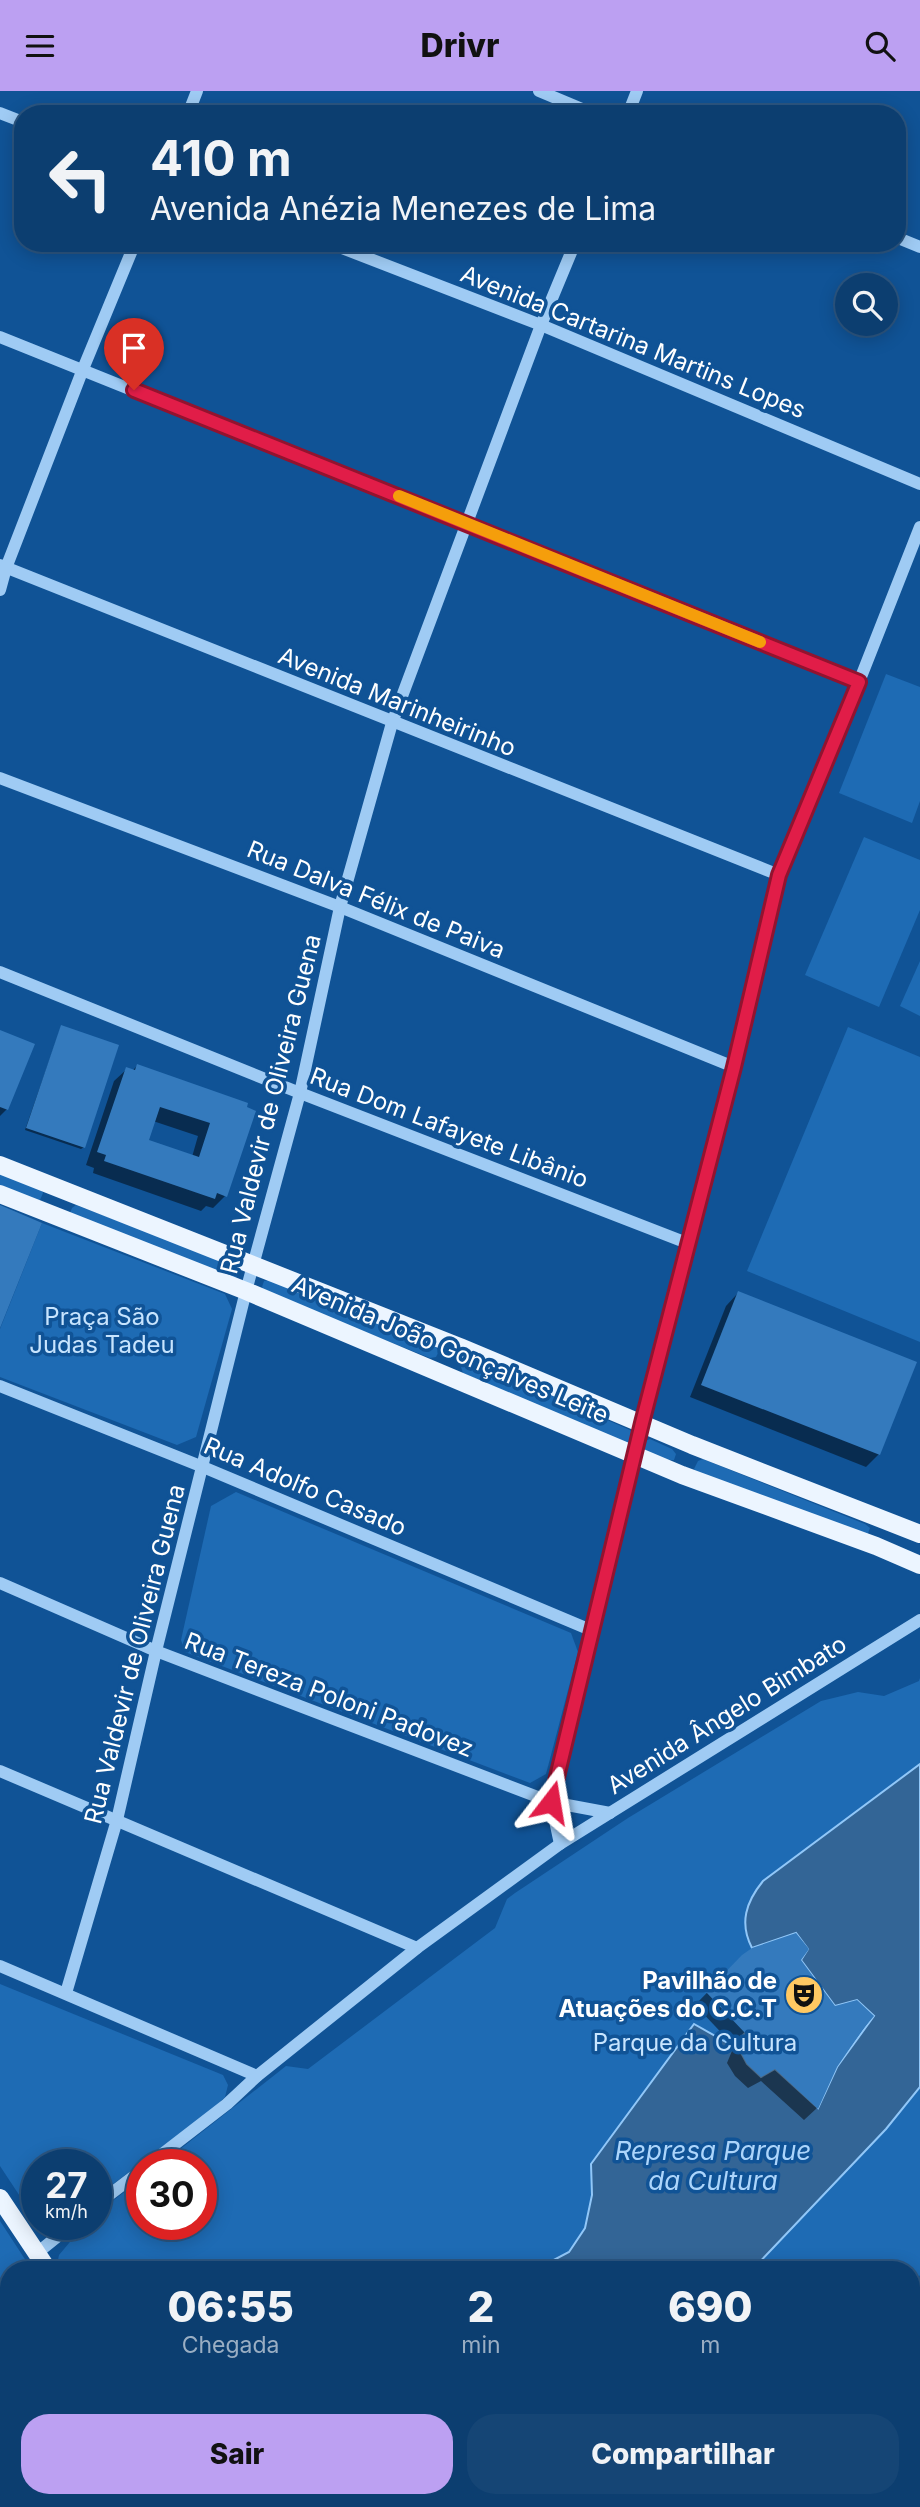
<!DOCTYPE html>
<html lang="pt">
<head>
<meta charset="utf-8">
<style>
	:root { --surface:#0c3e70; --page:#154575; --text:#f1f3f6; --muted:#9aaec3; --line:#2c5783; --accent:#bca0f2 }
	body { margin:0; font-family:Inter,sans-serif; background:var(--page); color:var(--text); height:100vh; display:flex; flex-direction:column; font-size:26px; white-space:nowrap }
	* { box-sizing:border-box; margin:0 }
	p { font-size:23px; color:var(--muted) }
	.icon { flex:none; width:38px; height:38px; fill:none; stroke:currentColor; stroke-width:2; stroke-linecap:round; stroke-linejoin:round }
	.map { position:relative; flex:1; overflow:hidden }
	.drawer { position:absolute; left:0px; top:2170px; width:920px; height:247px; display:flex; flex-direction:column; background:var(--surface); border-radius:28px 28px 0 0; box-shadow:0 4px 18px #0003,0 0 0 2px var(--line) }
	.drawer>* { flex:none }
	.banner { position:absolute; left:14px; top:14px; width:892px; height:147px; border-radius:28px; box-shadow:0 4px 18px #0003,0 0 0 2px var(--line); background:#0c3e70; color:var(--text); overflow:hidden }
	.controls { position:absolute; left:835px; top:182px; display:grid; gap:14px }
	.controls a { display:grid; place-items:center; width:63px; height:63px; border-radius:50%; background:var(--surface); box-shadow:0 4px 18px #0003,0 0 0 2px var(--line); font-size:35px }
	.speed { position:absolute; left:21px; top:2058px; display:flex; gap:14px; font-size:35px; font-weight:700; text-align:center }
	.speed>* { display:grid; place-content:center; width:91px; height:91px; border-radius:50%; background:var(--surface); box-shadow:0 4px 18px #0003,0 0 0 2px var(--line); line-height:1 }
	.speed small { font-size:18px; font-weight:400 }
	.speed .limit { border:10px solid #d22; background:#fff; color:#111 }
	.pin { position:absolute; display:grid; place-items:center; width:60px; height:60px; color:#fff; margin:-72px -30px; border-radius:50% 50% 50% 0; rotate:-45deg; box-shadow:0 0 7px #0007 }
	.pin .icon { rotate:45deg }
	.me { position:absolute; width:77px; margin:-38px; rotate:14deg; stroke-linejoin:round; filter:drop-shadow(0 0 5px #0008) }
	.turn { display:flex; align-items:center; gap:24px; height:147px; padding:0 21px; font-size:32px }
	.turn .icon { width:91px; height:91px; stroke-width:2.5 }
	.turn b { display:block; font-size:49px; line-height:60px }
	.eta { display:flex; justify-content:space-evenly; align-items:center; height:119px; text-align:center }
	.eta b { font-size:42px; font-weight:800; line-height:49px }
	.primary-button { display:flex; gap:14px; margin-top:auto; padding:14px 21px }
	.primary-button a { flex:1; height:80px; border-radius:28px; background:var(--accent); color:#111; font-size:28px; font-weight:800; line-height:80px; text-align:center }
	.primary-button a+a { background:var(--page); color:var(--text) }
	header { display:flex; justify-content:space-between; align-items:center; height:91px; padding:0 21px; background:var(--accent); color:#111; font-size:32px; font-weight:800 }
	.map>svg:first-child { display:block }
	.green { fill:#1e6bb4 }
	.water { fill:#336596; stroke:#91c7f8; stroke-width:2 }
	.shadow { fill:#0007; fill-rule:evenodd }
	.building { fill:#347abd; fill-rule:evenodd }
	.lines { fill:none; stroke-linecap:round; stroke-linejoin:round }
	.minor { stroke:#9fcbf4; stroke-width:12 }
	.major { stroke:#ecf5ff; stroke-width:18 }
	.highway { stroke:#fff; stroke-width:21 }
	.route-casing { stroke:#92132f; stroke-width:18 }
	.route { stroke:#e11d48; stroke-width:12 }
	.slow { stroke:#f59e0b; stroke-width:12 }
	.labels { text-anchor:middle; stroke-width:7; stroke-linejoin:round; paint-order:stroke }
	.street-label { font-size:24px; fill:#fff; stroke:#105396 }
	.park-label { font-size:24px; fill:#c7e4fe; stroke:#105396 }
	.poi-label { font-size:24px; font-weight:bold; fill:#fff; stroke:#105396; text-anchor:end }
	.water-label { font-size:26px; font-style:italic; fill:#acd5fb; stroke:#105396 }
</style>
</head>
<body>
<header><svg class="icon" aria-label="menu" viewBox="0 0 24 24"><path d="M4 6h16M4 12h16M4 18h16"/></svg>Drivr<svg class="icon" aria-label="search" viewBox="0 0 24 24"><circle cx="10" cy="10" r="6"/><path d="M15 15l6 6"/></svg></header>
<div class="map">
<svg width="920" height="2416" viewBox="0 0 920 2416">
	<rect width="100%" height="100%" fill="#105396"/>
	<g class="green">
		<path d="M 886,583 L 920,596 L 920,710 L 912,732 L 839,702 Z"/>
		<path d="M 864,746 L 920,769 L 920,819 L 879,916 L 805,884 Z"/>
		<path d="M 920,870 L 920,925 L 900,915 Z"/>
		<path d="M 848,936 L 920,966 L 920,1251 L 747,1180 Z"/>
		<path d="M 0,1082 L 41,1098 L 43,1102 L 40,1109 L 34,1111 L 0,1097 Z"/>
		<path d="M 76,1114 L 238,1175 L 241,1179 L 237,1186 L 232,1188 L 70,1122 L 72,1117 Z"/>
		<path d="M 42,1132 L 225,1203 L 232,1218 L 196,1346 L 177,1354 L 0,1286 L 0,1238 Z"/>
		<path d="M 270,1189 L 434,1254 L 439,1260 L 436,1266 L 430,1267 L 265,1201 L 262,1196 L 264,1190 Z"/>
		<path d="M 470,1269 L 630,1339 L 634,1344 L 629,1353 L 624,1353 L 463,1282 L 461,1276 L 464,1271 Z"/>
		<path d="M 650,1348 L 672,1358 L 676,1363 L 674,1369 C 664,1370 648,1364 642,1356 L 645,1350 Z"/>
		<path d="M 703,1368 L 865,1433 L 870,1437 L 867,1445 L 696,1382 L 694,1378 L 698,1370 Z"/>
		<path d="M 236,1401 L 571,1542 L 578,1561 L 546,1683 L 530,1692 L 185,1561 L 181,1549 L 211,1415 Z"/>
		<path d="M 920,1587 L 920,2184 L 912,2195 L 912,2179 L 60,2179 L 57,2174 L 59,2164 L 85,2133 L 96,2133 L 96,2122 L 142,2088 L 142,2133 L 201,2133 L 201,2074 L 160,2074 L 286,1975 L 308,1978 L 495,1837 L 507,1808 L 515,1802 L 628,1727 L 821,1610 L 858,1601 L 884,1605 L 919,1590 Z"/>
		<path d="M 0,1893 L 223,1984 L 228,1994 L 225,2006 L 215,2016 L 96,2106 L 96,2074 L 37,2074 L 37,2127 L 33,2125 L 0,2075 Z"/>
		<path d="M 0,2130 L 32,2179 L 9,2179 L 9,2232 L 0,2226 Z"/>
		<path d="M 0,2244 L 9,2249 L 9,2299 L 0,2280 Z"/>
		<path d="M 0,2333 L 9,2349 L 9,2408 L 41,2408 L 45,2416 L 12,2416 L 0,2394 Z"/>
		<path d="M 64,2408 L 164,2408 L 169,2416 L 68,2416 Z"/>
		<path d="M 190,2408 L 741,2408 L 735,2416 L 195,2416 Z"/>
	</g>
	<g class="water">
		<path d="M 920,1673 L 920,1996 L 886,2038 L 752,2179 L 508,2179 L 550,2171 L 569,2161 L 585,2137 L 592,2104 L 591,2073 L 694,1933 L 733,1955 L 745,1942 L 739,1958 L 747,1973 L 761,1986 L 775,1978 L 818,2017 L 837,1976 L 874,1925 L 857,1909 L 835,1915 L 801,1869 L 808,1858 L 796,1842 L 752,1857 C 739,1832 746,1811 763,1790 Z"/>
		<path d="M 281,2408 L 558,2408 L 551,2416 L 285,2416 Z"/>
	</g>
	<g class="shadow">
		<path d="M 61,936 L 84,1056 L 81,1058 L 25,1039 Z"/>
		<path d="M 0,941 L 7,1018 L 0,1025 Z"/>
		<path d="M 137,975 L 245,1018 L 225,1105 L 213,1117 L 206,1115 L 201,1120 L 93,1082 L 94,1077 L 86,1074 L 114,990 L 127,978 L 132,980 ZM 153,1030 L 198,1045 L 192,1066 L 146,1050 Z"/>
		<path d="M 738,1202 L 879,1363 L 866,1376 L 690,1306 L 726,1215 Z"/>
		<path d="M 743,1865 L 799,1869 L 835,1917 L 835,1975 L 817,2017 L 804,2029 L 761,1990 L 748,1997 L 735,1985 L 727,1972 L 734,1955 L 695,1914 Z"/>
	</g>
	<g class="building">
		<path d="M 61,934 L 119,954 L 85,1057 L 26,1037 Z"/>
		<path d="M 0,939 L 35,953 L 8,1019 L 0,1016 Z"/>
		<path d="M 137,973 L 248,1012 L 247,1016 L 256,1020 L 227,1106 L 217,1102 L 215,1108 L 104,1070 L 106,1064 L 97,1061 L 126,976 L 135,979 ZM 160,1016 L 210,1032 L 199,1066 L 149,1049 Z"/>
		<path d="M 0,1114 L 42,1132 L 0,1237 Z"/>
		<path d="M 738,1200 L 917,1271 L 880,1364 L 701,1294 Z"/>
		<path d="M 796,1842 L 809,1858 L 801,1869 L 835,1915 L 857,1909 L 874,1925 L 863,1938 L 837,1976 L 818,2018 L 775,1978 L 761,1986 L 747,1973 L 739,1958 L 745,1942 L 706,1901 L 742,1864 L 752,1857 Z"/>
	</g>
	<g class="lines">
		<g class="minor">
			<path d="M 539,0 L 594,23"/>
			<path d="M 0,22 L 23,31"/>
			<path d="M 188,23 L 197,0"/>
			<path d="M 628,23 L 637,0"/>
			<path d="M 898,147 L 920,156"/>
			<path d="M 329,152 L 541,234 L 920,393"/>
			<path d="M 0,246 L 859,591"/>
			<path d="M 0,474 L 779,784"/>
			<path d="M 0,499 L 6,477 L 83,278 L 135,152"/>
			<path d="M 0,687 L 340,816 L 734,976"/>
			<path d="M 0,881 L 300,1002 L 687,1152"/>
			<path d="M 0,1295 L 203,1376 L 593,1540"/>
			<path d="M 0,1492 L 156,1560 L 551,1711 L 610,1722"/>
			<path d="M 0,1680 L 417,1857"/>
			<path d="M 560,1753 L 551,1711 L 642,1332 L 734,976 L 779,784 L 859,591 L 920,436"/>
			<path d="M 0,1875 L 257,1985"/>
			<path d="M 66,1902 L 117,1729 L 156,1560 L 246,1200 L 300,1002 L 340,816 L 392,632 L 541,234 L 575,152"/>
			<path d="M 148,2074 L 227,2013 L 257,1985 L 417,1857 L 560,1753 L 920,1529"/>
			<path d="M 96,2114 L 142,2079"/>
			<path d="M 37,2162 L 73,2133"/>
			<path d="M 912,2206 L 920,2195"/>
			<path d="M 759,2408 L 779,2416"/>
		</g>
		<g class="major">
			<path d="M 0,1074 L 460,1256 L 692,1354 L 920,1443"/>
			<path d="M 0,1103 L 246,1200 L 682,1384 L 876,1455 L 920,1474"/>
			<path d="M 0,2107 L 48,2179"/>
			<path d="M 181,2408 L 185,2416"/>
		</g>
		<g class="highway">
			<path d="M 0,2230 L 9,2237"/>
			<path d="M 0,2314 L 9,2330"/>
			<path d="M 51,2408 L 56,2416"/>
			<path d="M 0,2411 L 3,2416"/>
		</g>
	</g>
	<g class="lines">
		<defs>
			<path id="route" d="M 134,299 L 859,591 L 779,784 L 734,976 L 642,1332 L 551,1711"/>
		</defs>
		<use href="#route" class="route-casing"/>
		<use href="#route" class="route"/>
		<path class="slow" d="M 399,405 L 760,551"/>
	</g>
	<defs>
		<symbol id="theatre-disc" viewBox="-11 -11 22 22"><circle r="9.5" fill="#ffc862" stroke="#105396"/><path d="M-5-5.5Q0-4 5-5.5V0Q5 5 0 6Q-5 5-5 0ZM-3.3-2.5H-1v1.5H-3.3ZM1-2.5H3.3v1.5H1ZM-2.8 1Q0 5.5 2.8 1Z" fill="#111"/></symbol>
	</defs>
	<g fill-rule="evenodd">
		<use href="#theatre-disc" x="782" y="1882" width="44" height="44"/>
	</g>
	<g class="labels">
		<g class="street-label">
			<text transform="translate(633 251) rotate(22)" y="8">Avenida Cartarina Martins Lopes</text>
			<text transform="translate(397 611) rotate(22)" y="8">Avenida Marinheirinho</text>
			<text transform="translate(376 809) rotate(22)" y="8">Rua Dalva Félix de Paiva</text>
			<text transform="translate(271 1013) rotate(-76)" y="8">Rua Valdevir de Oliveira Guena</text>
			<text transform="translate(449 1037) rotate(21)" y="8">Rua Dom Lafayete Libânio</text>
			<text transform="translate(450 1259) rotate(23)" y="8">Avenida João Gonçalves Leite</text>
			<text transform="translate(305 1396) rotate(23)" y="8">Rua Adolfo Casado</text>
			<text transform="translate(135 1563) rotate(-76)" y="8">Rua Valdevir de Oliveira Guena</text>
			<text transform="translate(329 1604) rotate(21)" y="8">Rua Tereza Poloni Padovez</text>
			<text transform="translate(727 1624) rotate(-32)" y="8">Avenida Ângelo Bimbato</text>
		</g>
		<g class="park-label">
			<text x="102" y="1234">Praça São<tspan x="102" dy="28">Judas Tadeu</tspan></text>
			<text x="695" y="1960">Parque da Cultura</text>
		</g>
		<g class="poi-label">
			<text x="777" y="1898">Pavilhão de<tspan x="777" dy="28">Atuações do C.C.T</tspan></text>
		</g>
		<g class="water-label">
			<text x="713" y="2069">Represa Parque<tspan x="713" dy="30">da Cultura</tspan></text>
		</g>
	</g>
</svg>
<div class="controls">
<a><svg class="icon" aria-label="search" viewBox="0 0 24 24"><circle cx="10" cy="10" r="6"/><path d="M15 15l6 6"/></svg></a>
</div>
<div class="speed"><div>27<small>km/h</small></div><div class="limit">30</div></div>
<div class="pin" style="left:134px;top:299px;background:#d93025"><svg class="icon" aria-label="arrive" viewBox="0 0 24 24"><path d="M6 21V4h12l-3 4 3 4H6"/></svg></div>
<svg class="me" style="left:551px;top:1711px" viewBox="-20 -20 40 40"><path d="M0-17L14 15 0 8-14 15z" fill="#e11d48" stroke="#fff" stroke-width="4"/></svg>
<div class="banner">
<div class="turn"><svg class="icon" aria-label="left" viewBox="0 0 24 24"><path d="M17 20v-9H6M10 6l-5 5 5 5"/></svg><div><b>410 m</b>Avenida Anézia Menezes de Lima</div></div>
</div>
<section class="drawer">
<div class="eta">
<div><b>06:55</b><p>Chegada</p></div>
<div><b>2</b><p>min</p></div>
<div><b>690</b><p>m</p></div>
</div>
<div class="primary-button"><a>Sair</a><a>Compartilhar</a></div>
</section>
</div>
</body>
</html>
